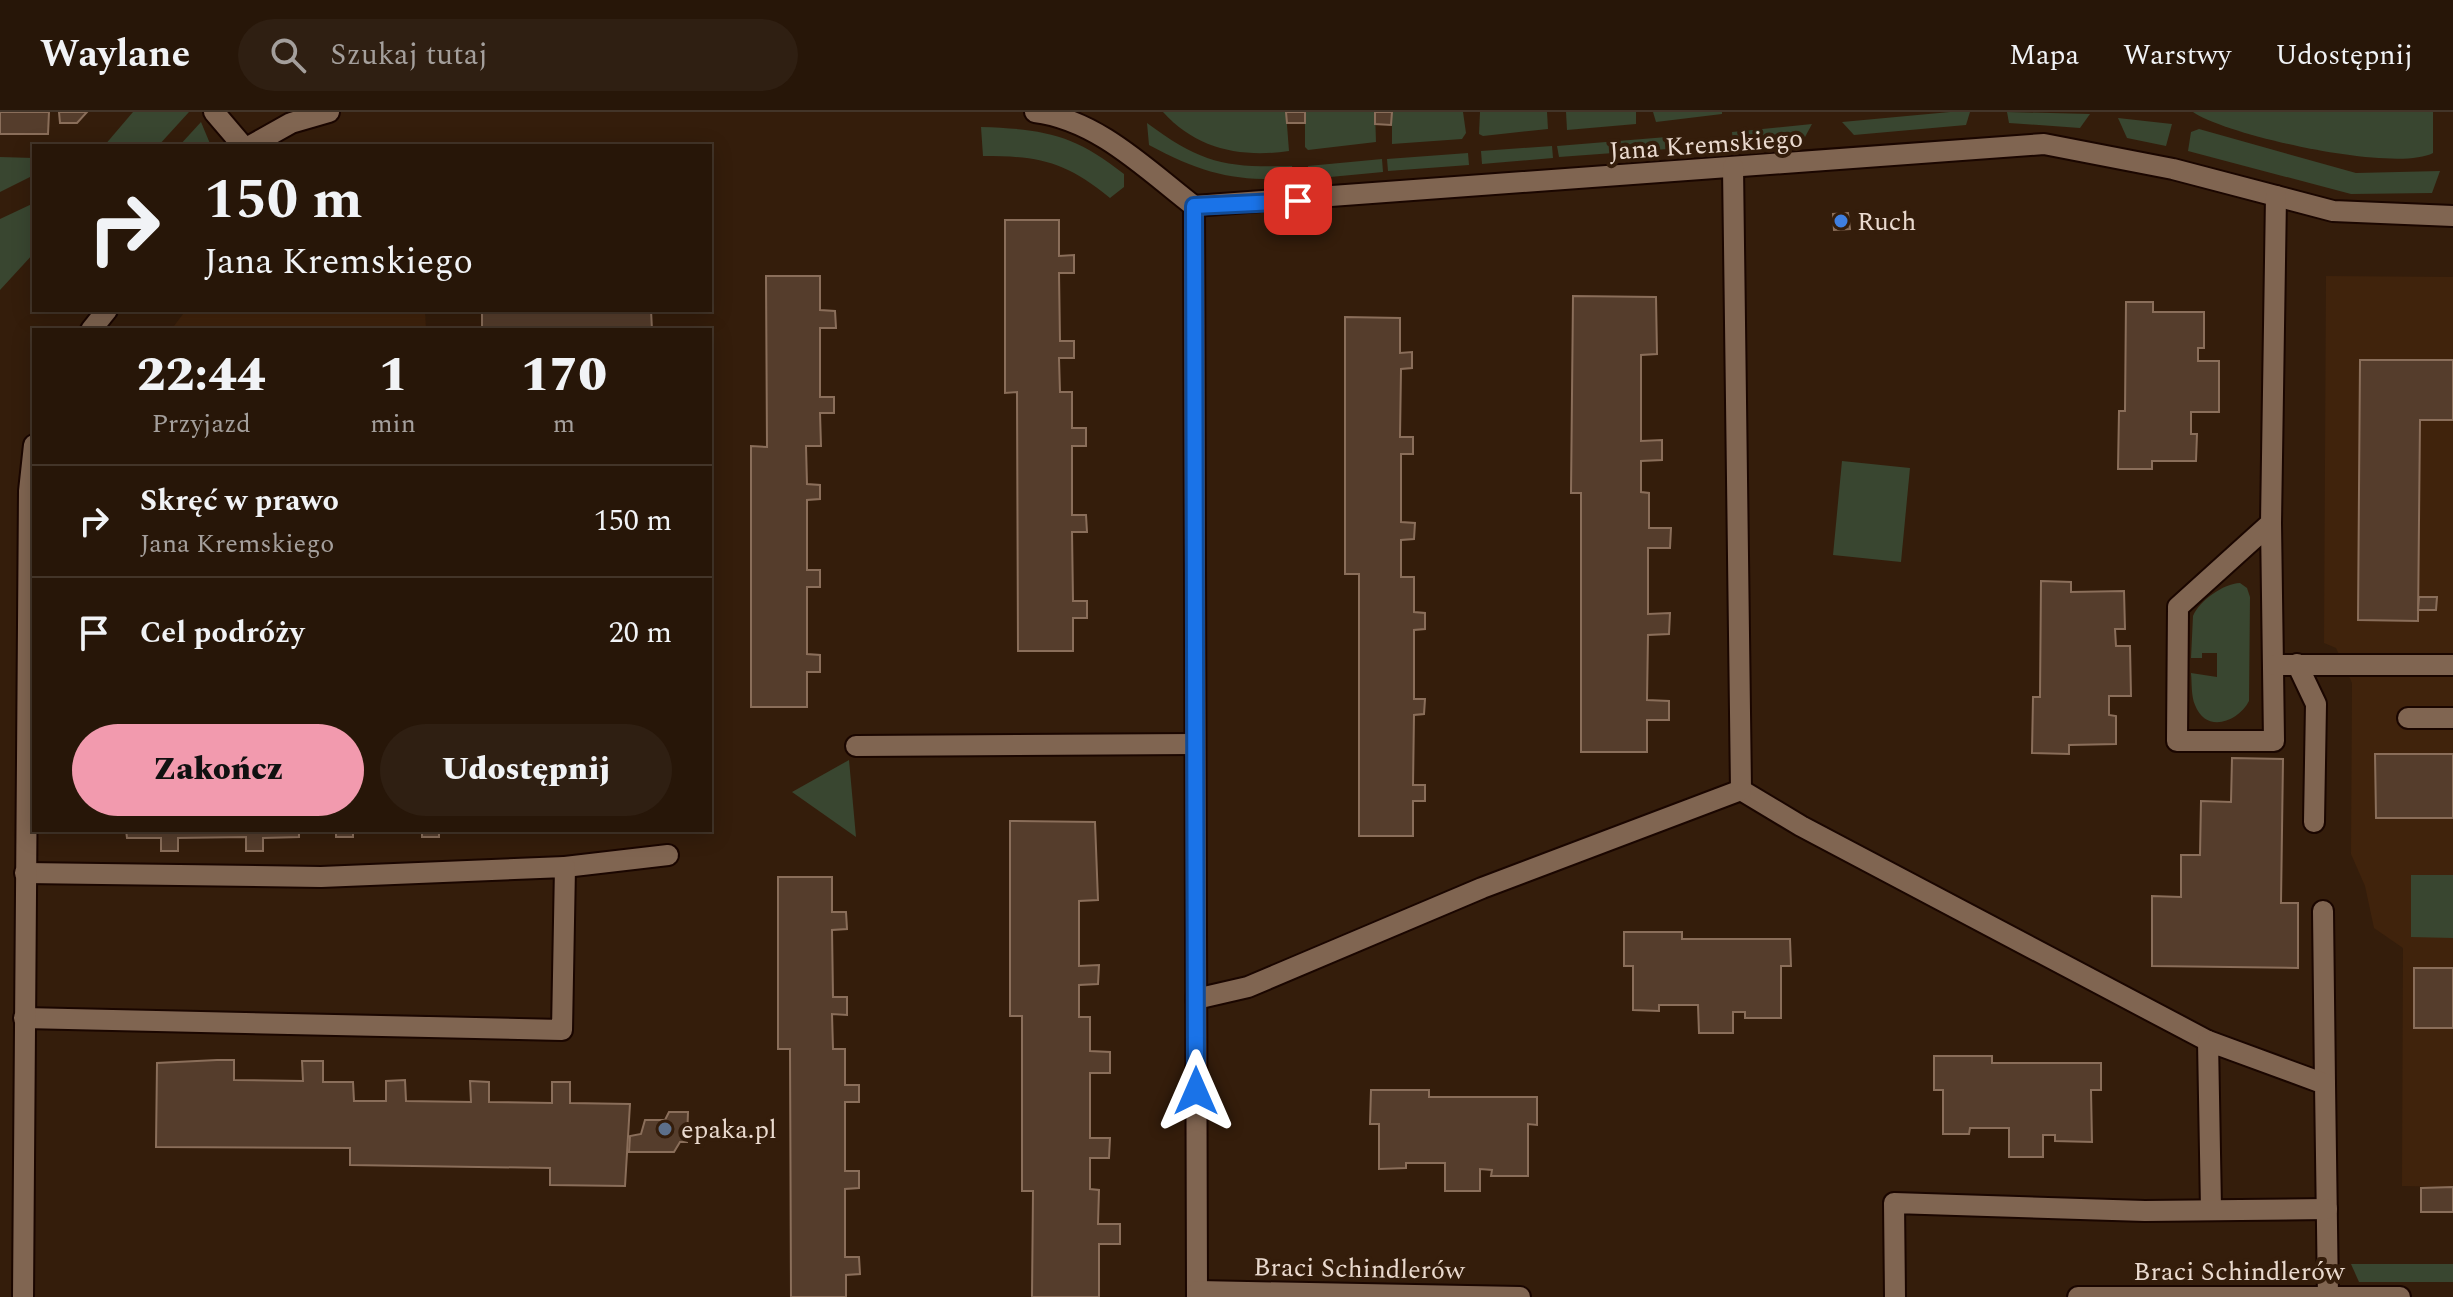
<!DOCTYPE html>
<html lang="pl">
<head>
<meta charset="utf-8">
<style>
	:root { --surface:#271608; --page:#2f1f12; --text:#f1f3f6; --muted:#a49f9c; --line:#433529; --accent:#f29aae }
	body { margin:0; font-family:Spectral,serif; background:var(--page); color:var(--text); height:100vh; display:flex; flex-direction:column; font-size:30px; white-space:nowrap }
	* { box-sizing:border-box; margin:0 }
	p { font-size:26px; color:var(--muted) }
	.icon { flex:none; width:44px; height:44px; fill:none; stroke:currentColor; stroke-width:2; stroke-linecap:round; stroke-linejoin:round }
	.map { position:relative; flex:1; overflow:hidden }
	.sheet { position:absolute; left:32px; top:216px; width:680px; height:504px; display:flex; flex-direction:column; background:var(--surface); border-radius:0px; box-shadow:0 4px 20px #0003,0 0 0 2px var(--line) }
	.sheet>* { flex:none }
	.guide { position:absolute; left:32px; top:32px; width:680px; height:168px; border-radius:0px; box-shadow:0 4px 20px #0003,0 0 0 2px var(--line); background:#271608; color:var(--text); overflow:hidden }
	.pin { position:absolute; display:grid; place-items:center; width:68px; height:68px; color:#fff; margin:-34px; border-radius:16px; box-shadow:0 4px 12px #0006 }
	.me { position:absolute; width:88px; margin:-44px; rotate:0deg; stroke-linejoin:round; filter:drop-shadow(0 0 6px #0008) }
	.turn { display:flex; align-items:center; gap:28px; height:168px; padding:0 40px; font-size:36px }
	.turn .icon { width:104px; height:104px; stroke-width:2.5 }
	.turn b { display:block; font-size:56px; line-height:68px }
	.eta { display:flex; justify-content:space-evenly; align-items:center; height:136px; text-align:center }
	.eta b { font-size:48px; font-weight:800; line-height:56px }
	.cta { display:flex; gap:16px; margin-top:auto; padding:16px 40px }
	.cta a { flex:1; height:92px; border-radius:48px; background:var(--accent); color:#111; font-size:32px; font-weight:800; line-height:92px; text-align:center }
	.cta a+a { background:var(--page); color:var(--text) }
	ul { padding:0; list-style:none }
	li { display:flex; align-items:center; gap:24px; height:112px; padding:0 40px; border-top:2px solid var(--line) }
	li div { flex:1 }
	li b { display:block; font-size:30px }
	li em { font-style:normal }
	header { display:flex; align-items:center; gap:48px; box-sizing:border-box; height:112px; padding:0 40px; background:var(--surface); border-bottom:2px solid var(--line) }
	header strong { font-size:38px }
	nav { display:flex; gap:44px; margin-inline-start:auto; font-size:28px }
	.search { width:560px; height:72px; background:var(--page); display:flex; align-items:center; gap:20px; box-sizing:border-box; padding:0 28px; border-radius:44px; color:var(--muted); font-size:30px }
	.map>svg:first-child { display:block }
	.built { fill:#40230c }
	.green { fill:#394630 }
	.building { fill:#553d2c; stroke:#8a6e5a; stroke-width:2 }
	.lines { fill:none; stroke-linecap:round; stroke-linejoin:round }
	.minor-casing { stroke:#1a0600; stroke-width:24 }
	.minor { stroke:#806551; stroke-width:20 }
	.route-casing { stroke:#114b97; stroke-width:20 }
	.route { stroke:#1a73e8; stroke-width:14 }
	.shop-dot { fill:#3f7fe0; stroke:#341d0b; stroke-width:3 }
	.service-dot { fill:#5c6f8a; stroke:#341d0b; stroke-width:3 }
	.labels { text-anchor:middle; stroke-width:8; stroke-linejoin:round; paint-order:stroke }
	.street-label { font-size:26px; fill:#eadacf; stroke:#341d0b }
	.poi-label { font-size:26px; fill:#eadacf; stroke:#341d0b; text-anchor:start }
</style>
</head>
<body>
<header>
<strong>Waylane</strong>
<div class="search"><svg class="icon" aria-label="search" viewBox="0 0 24 24"><circle cx="10" cy="10" r="6"/><path d="M15 15l6 6"/></svg>Szukaj tutaj</div>
<nav><a>Mapa</a><a>Warstwy</a><a>Udostępnij</a></nav>
</header>
<div class="map">
<svg width="2453" height="1185" viewBox="0 0 2453 1185">
	<rect width="100%" height="100%" fill="#341d0b"/>
	<g class="built">
		<path d="M 2326,164 L 2453,165 L 2453,1075 L 2402,1074 L 2403,836 L 2374,816 L 2365,774 L 2351,742 L 2352,571 L 2336,536 L 2324,531 Z"/>
		<path d="M 186,198 L 425,198 L 426,218 L 171,218 Z"/>
	</g>
	<g class="green">
		<path d="M 133,0 L 189,0 L 158,34 L 104,34 Z"/>
		<path d="M 1163,0 L 1286,0 L 1289,39 C 1241,46 1196,37 1163,0 Z"/>
		<path d="M 1305,0 L 1375,0 L 1376,30 L 1308,38 L 1305,35 Z"/>
		<path d="M 1392,0 L 1463,0 L 1466,21 L 1462,27 L 1392,32 Z"/>
		<path d="M 1480,0 L 1547,0 L 1548,17 L 1483,24 L 1479,22 Z"/>
		<path d="M 1566,0 L 1636,0 L 1636,12 L 1567,18 Z"/>
		<path d="M 1653,0 L 1722,0 L 1722,2 L 1656,10 Z"/>
		<path d="M 1950,0 L 1970,0 L 1966,13 L 1854,23 L 1842,10 Z"/>
		<path d="M 2007,0 L 2090,2 L 2080,16 L 2009,11 Z"/>
		<path d="M 2193,0 L 2433,0 L 2433,41 C 2395,61 2228,24 2193,0 Z"/>
		<path d="M 2118,6 L 2172,12 L 2166,34 L 2127,26 Z"/>
		<path d="M 201,10 L 211,34 L 179,34 Z"/>
		<path d="M 1147,11 C 1201,51 1225,56 1292,54 L 1294,67 C 1233,69 1203,62 1149,33 Z"/>
		<path d="M 1812,12 L 1805,25 L 1733,32 L 1732,20 Z"/>
		<path d="M 981,15 C 1043,17 1074,22 1124,62 L 1124,75 L 1110,86 C 1065,49 1039,44 983,44 Z"/>
		<path d="M 2199,17 L 2356,61 L 2440,59 L 2432,81 L 2351,82 L 2188,39 L 2191,20 Z"/>
		<path d="M 1667,25 L 1668,37 L 1559,45 L 1557,34 Z"/>
		<path d="M 1552,34 L 1553,46 L 1482,52 L 1481,39 Z"/>
		<path d="M 1468,41 L 1469,53 L 1388,59 L 1387,47 Z"/>
		<path d="M 0,45 L 34,46 L 34,63 L 0,80 Z"/>
		<path d="M 1382,47 L 1383,60 L 1309,67 L 1308,54 Z"/>
		<path d="M 34,91 L 34,141 L 0,178 L 0,107 Z"/>
		<path d="M 1842,349 L 1910,356 L 1901,450 L 1833,443 Z"/>
		<path d="M 2240,471 L 2247,476 L 2250,485 L 2249,589 C 2238,610 2206,622 2195,593 C 2191,584 2192,571 2191,561 L 2217,565 L 2217,541 L 2202,541 L 2202,546 L 2191,546 L 2193,504 C 2200,488 2223,472 2240,471 Z"/>
		<path d="M 849,648 L 856,725 L 792,680 Z"/>
		<path d="M 2411,763 L 2453,763 L 2453,826 L 2411,825 Z"/>
		<path d="M 2351,1152 L 2453,1152 L 2453,1170 L 2359,1170 Z"/>
	</g>
	<g class="building">
		<path d="M 0,0 L 49,0 L 48,22 L 0,22 Z"/>
		<path d="M 59,0 L 87,0 L 77,11 L 60,11 Z"/>
		<path d="M 1286,0 L 1305,0 L 1305,11 L 1287,11 Z"/>
		<path d="M 1375,0 L 1392,0 L 1391,13 L 1375,12 Z"/>
		<path d="M 1848,101 L 1850,117 L 1834,118 L 1833,102 Z"/>
		<path d="M 1005,108 L 1059,108 L 1059,144 L 1074,143 L 1074,161 L 1059,161 L 1060,229 L 1074,229 L 1074,246 L 1059,246 L 1060,280 L 1072,280 L 1072,316 L 1086,316 L 1086,334 L 1072,334 L 1072,403 L 1086,403 L 1087,420 L 1072,420 L 1073,489 L 1087,489 L 1087,506 L 1073,506 L 1073,539 L 1018,539 L 1017,280 L 1005,281 Z"/>
		<path d="M 766,164 L 820,164 L 820,198 L 835,199 L 836,216 L 820,216 L 820,285 L 834,285 L 834,301 L 820,301 L 821,334 L 806,334 L 807,372 L 820,373 L 820,387 L 807,388 L 807,458 L 820,458 L 820,475 L 807,475 L 807,542 L 820,543 L 820,560 L 807,560 L 807,595 L 751,595 L 751,334 L 767,335 Z"/>
		<path d="M 1573,184 L 1656,185 L 1657,242 L 1641,243 L 1641,329 L 1662,328 L 1662,348 L 1641,349 L 1641,380 L 1649,381 L 1649,416 L 1671,416 L 1670,436 L 1648,436 L 1648,502 L 1670,501 L 1669,522 L 1648,523 L 1647,588 L 1669,589 L 1669,608 L 1647,608 L 1647,640 L 1581,640 L 1581,381 L 1571,381 Z"/>
		<path d="M 2126,190 L 2153,190 L 2153,200 L 2204,200 L 2204,236 L 2198,236 L 2198,249 L 2219,249 L 2219,300 L 2191,300 L 2191,322 L 2197,322 L 2196,349 L 2152,349 L 2152,357 L 2118,357 L 2119,299 L 2125,299 Z"/>
		<path d="M 482,198 L 651,198 L 652,218 L 478,218 L 482,216 Z"/>
		<path d="M 1345,205 L 1400,206 L 1400,241 L 1412,240 L 1412,256 L 1401,257 L 1400,325 L 1413,325 L 1413,342 L 1401,342 L 1401,410 L 1415,411 L 1414,427 L 1401,428 L 1401,465 L 1414,465 L 1414,500 L 1425,501 L 1425,517 L 1414,518 L 1414,587 L 1425,587 L 1424,602 L 1414,603 L 1413,673 L 1425,673 L 1425,689 L 1413,689 L 1413,724 L 1359,724 L 1359,462 L 1345,462 Z"/>
		<path d="M 2360,248 L 2453,248 L 2453,308 L 2420,308 L 2418,509 L 2358,508 Z"/>
		<path d="M 2041,469 L 2071,470 L 2071,480 L 2124,479 L 2125,517 L 2115,517 L 2116,534 L 2130,534 L 2131,584 L 2109,584 L 2109,603 L 2116,604 L 2116,632 L 2069,633 L 2069,642 L 2032,641 L 2033,585 L 2040,585 Z"/>
		<path d="M 2419,485 L 2437,485 L 2436,498 L 2418,498 Z"/>
		<path d="M 2375,642 L 2453,642 L 2453,706 L 2376,706 Z"/>
		<path d="M 2232,646 L 2283,647 L 2281,791 L 2298,791 L 2298,856 L 2152,854 L 2152,784 L 2181,785 L 2181,743 L 2200,743 L 2201,689 L 2231,690 Z"/>
		<path d="M 1010,709 L 1095,710 L 1098,788 L 1079,789 L 1079,854 L 1099,853 L 1098,872 L 1079,873 L 1079,905 L 1090,905 L 1090,939 L 1110,940 L 1110,961 L 1090,961 L 1090,1026 L 1110,1026 L 1109,1046 L 1090,1046 L 1090,1077 L 1099,1078 L 1098,1112 L 1120,1112 L 1120,1132 L 1099,1132 L 1099,1185 L 1032,1185 L 1033,1079 L 1022,1079 L 1022,904 L 1010,904 Z"/>
		<path d="M 126,718 L 299,718 L 299,725 L 263,726 L 263,739 L 246,739 L 246,725 L 178,726 L 178,739 L 161,739 L 161,726 L 127,726 Z"/>
		<rect x="336" y="718" width="17" height="7"/>
		<rect x="422" y="718" width="17" height="7"/>
		<path d="M 778,765 L 832,765 L 832,800 L 846,800 L 847,817 L 832,818 L 833,885 L 847,885 L 847,903 L 832,902 L 833,937 L 845,937 L 845,973 L 859,973 L 859,990 L 845,990 L 845,1059 L 859,1059 L 859,1076 L 845,1077 L 845,1145 L 859,1145 L 860,1162 L 846,1163 L 846,1185 L 791,1185 L 790,937 L 778,937 Z"/>
		<path d="M 1624,820 L 1682,820 L 1682,827 L 1790,827 L 1791,854 L 1781,854 L 1781,906 L 1745,906 L 1745,900 L 1733,900 L 1733,921 L 1699,921 L 1698,893 L 1659,893 L 1659,899 L 1633,898 L 1633,854 L 1624,854 Z"/>
		<rect x="2414" y="856" width="39" height="60"/>
		<path d="M 1934,944 L 1992,944 L 1992,951 L 2101,951 L 2101,978 L 2091,978 L 2092,1030 L 2055,1029 L 2055,1023 L 2043,1023 L 2043,1045 L 2009,1045 L 2009,1016 L 1970,1016 L 1969,1022 L 1943,1022 L 1943,978 L 1934,978 Z"/>
		<path d="M 217,948 L 234,948 L 234,968 L 303,969 L 302,949 L 323,949 L 323,970 L 353,970 L 354,989 L 386,989 L 386,969 L 405,968 L 406,989 L 471,990 L 470,969 L 489,970 L 489,990 L 552,991 L 552,970 L 570,970 L 570,991 L 630,992 L 625,1074 L 550,1073 L 550,1056 L 350,1053 L 350,1036 L 156,1035 L 157,951 Z"/>
		<path d="M 1371,978 L 1429,978 L 1429,985 L 1537,985 L 1537,1013 L 1528,1012 L 1528,1064 L 1491,1064 L 1492,1058 L 1480,1057 L 1480,1079 L 1445,1079 L 1445,1051 L 1406,1051 L 1406,1056 L 1379,1057 L 1379,1012 L 1370,1012 Z"/>
		<path d="M 669,1000 L 688,1000 L 687,1030 L 680,1030 L 674,1040 L 629,1040 L 630,1024 L 641,1022 L 645,1008 L 665,1008 Z"/>
		<path d="M 2453,1075 L 2453,1100 L 2421,1100 L 2421,1076 Z"/>
	</g>
	<g class="lines">
		<defs>
			<g id="minor">
				<path d="M 214,0 L 243,34"/>
				<path d="M 1035,0 C 1098,8 1146,57 1194,94 L 1197,1185"/>
				<path d="M 250,34 L 291,11 L 329,0"/>
				<path d="M 1194,94 L 2044,32 L 2173,57 L 2333,99 L 2453,104"/>
				<path d="M 91,218 L 107,198"/>
				<path d="M 2271,411 L 2178,495 L 2177,629 L 2274,629 L 2271,411 L 2276,84"/>
				<path d="M 2297,552 L 2316,592 L 2314,710"/>
				<path d="M 2274,553 L 2453,553"/>
				<path d="M 2408,606 L 2453,606"/>
				<path d="M 856,634 L 1194,632"/>
				<path d="M 1741,678 L 1801,714 L 2208,929"/>
				<path d="M 565,755 L 668,743"/>
				<path d="M 2323,799 L 2325,972"/>
				<path d="M 1196,887 L 1248,875 L 1482,776 L 1741,678 L 1733,55"/>
				<path d="M 24,906 L 562,918 L 565,755 L 321,765 L 25,761"/>
				<path d="M 2211,1097 L 2208,929 L 2325,972 L 2328,1185"/>
				<path d="M 1198,1179 L 1520,1185"/>
				<path d="M 23,1185 L 29,379 L 34,333"/>
				<path d="M 1895,1185 L 1894,1091 L 2145,1099 L 2327,1097"/>
				<path d="M 2078,1185 L 2400,1185"/>
			</g>
		</defs>
		<use href="#minor" class="minor-casing"/>
		<use href="#minor" class="minor"/>
	</g>
	<g class="lines">
		<defs>
			<path id="route" d="M 1196,979 L 1194,94 L 1298,89"/>
		</defs>
		<use href="#route" class="route-casing"/>
		<use href="#route" class="route"/>
	</g>
	<circle class="shop-dot" cx="1841" cy="109" r="8"/>
	<circle class="service-dot" cx="665" cy="1017" r="8"/>
	<g class="labels">
		<g class="street-label">
			<text transform="translate(1706 32) rotate(-4)" y="9">Jana Kremskiego</text>
			<text transform="translate(1359 1156) rotate(1)" y="9">Braci Schindlerów</text>
			<text x="2239" y="1168">Braci Schindlerów</text>
		</g>
		<g class="poi-label">
			<text x="1857" y="118">Ruch</text>
			<text x="681" y="1026">epaka.pl</text>
		</g>
	</g>
</svg>
<div class="pin" style="left:1298px;top:89px;background:#d93025"><svg class="icon" aria-label="arrive" viewBox="0 0 24 24"><path d="M6 21V4h12l-3 4 3 4H6"/></svg></div>
<svg class="me" style="left:1196px;top:979px" viewBox="-20 -20 40 40"><path d="M0-17L14 15 0 8-14 15z" fill="#1a73e8" stroke="#fff" stroke-width="4"/></svg>
<div class="guide">
<div class="turn"><svg class="icon" aria-label="right" viewBox="0 0 24 24"><path d="M7 20v-9h11M14 6l5 5-5 5"/></svg><div><b>150 m</b>Jana Kremskiego</div></div>
</div>
<section class="sheet">
<div class="eta">
<div><b>22:44</b><p>Przyjazd</p></div>
<div><b>1</b><p>min</p></div>
<div><b>170</b><p>m</p></div>
</div>
<ul>
<li><svg class="icon" aria-label="right" viewBox="0 0 24 24"><path d="M7 20v-9h11M14 6l5 5-5 5"/></svg><div><b>Skręć w prawo</b><p>Jana Kremskiego</p></div><em>150 m</em></li>
<li><svg class="icon" aria-label="arrive" viewBox="0 0 24 24"><path d="M6 21V4h12l-3 4 3 4H6"/></svg><div><b>Cel podróży</b></div><em>20 m</em></li>
</ul>
<div class="cta"><a>Zakończ</a><a>Udostępnij</a></div>
</section>
</div>
</body>
</html>
